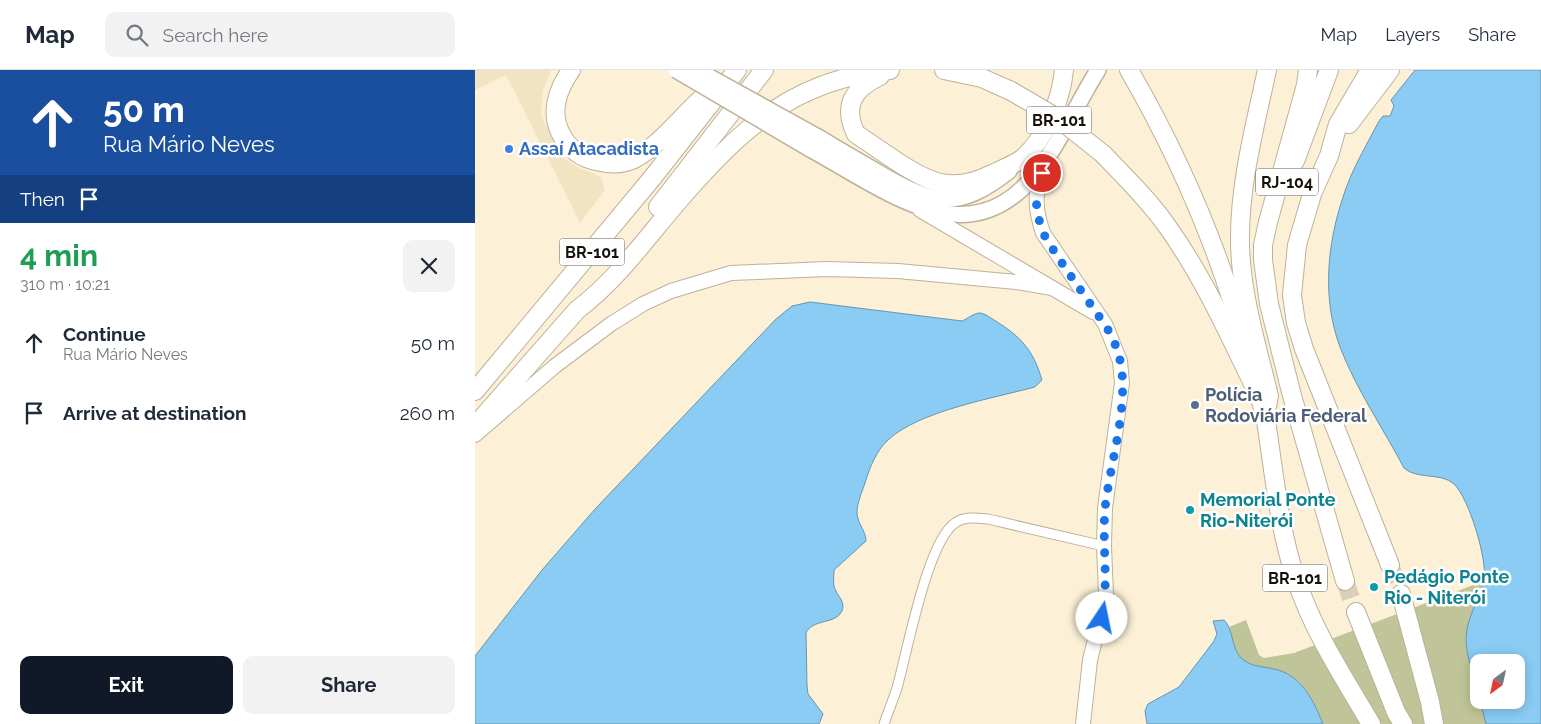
<!DOCTYPE html>
<html lang="en">
<head>
<meta charset="utf-8">
<style>
	:root { --surface:#fff; --page:#f2f2f3; --text:#1f2937; --muted:#747a83; --line:#e0e1e3; --accent:#111827 }
	body { margin:0; font-family:Raleway,sans-serif; background:var(--page); color:var(--text); height:100vh; display:flex; flex-direction:column; font-size:19px; white-space:nowrap }
	* { box-sizing:border-box; margin:0 }
	p { font-size:16px; color:var(--muted) }
	.icon { flex:none; width:28px; height:28px; fill:none; stroke:currentColor; stroke-width:2; stroke-linecap:round; stroke-linejoin:round }
	.map { position:relative; flex:1; overflow:hidden }
	.sheet { display:flex; flex-direction:column; background:var(--surface); width:475px }
	.sheet>* { flex:none }
	.banner { background:#1a4fa0; color:#fff; overflow:hidden }
	.needle { width:32px; rotate:213deg }
	.buttons { position:absolute; left:995px; top:584px; display:grid; gap:10px }
	.buttons a { display:grid; place-items:center; width:55px; height:55px; border-radius:10px; background:var(--surface); box-shadow:0 2px 12px #0003; font-size:25px }
	.pin { position:absolute; display:grid; place-items:center; width:42px; height:42px; color:#fff; margin:-21px; border:2px solid #fff; border-radius:50%; box-shadow:0 1px 5px #0007 }
	.me { position:absolute; width:55px; margin:-28px; rotate:11deg; stroke-linejoin:round; filter:drop-shadow(0 0 4px #0008) }
	.turn { display:flex; align-items:center; gap:18px; height:105px; padding:0 20px; font-size:22px }
	.turn .icon { width:65px; height:65px; stroke-width:2.5 }
	.turn b { display:block; font-size:35px; line-height:42px }
	.then { display:flex; align-items:center; height:48px; padding:0 20px; background:#0003; gap:10px; font-size:19px }
	.round { display:grid; place-items:center; flex:none; width:52px; height:52px; border-radius:10px; background:var(--page) }
	.overview { display:flex; align-items:center; justify-content:space-between; height:85px; padding:0 20px }
	h1 { font-size:30px; font-weight:700; line-height:38px; color:#1e9e55 }
	.button { display:flex; gap:10px; margin-top:auto; padding:10px 20px }
	.button a { flex:1; height:58px; border-radius:10px; background:var(--accent); color:#fff; font-size:20px; font-weight:700; line-height:58px; text-align:center }
	.button a+a { background:var(--page); color:var(--text) }
	ul { padding:0; list-style:none }
	li { display:flex; align-items:center; gap:15px; height:70px; padding:0 20px }
	li div { flex:1 }
	li b { display:block; font-size:19px }
	li em { font-style:normal }
	header { display:flex; align-items:center; gap:30px; box-sizing:border-box; height:70px; padding:0 25px; background:var(--surface); border-bottom:1px solid var(--line) }
	header strong { font-size:24px }
	nav { display:flex; gap:28px; margin-inline-start:auto; font-size:18px }
	.search { width:350px; height:45px; background:var(--page); display:flex; align-items:center; gap:12px; box-sizing:border-box; padding:0 18px; border-radius:10px; color:var(--muted); font-size:19px }
	main { display:flex; flex:1; min-height:0 }
	.map>svg:first-child { display:block }
	.built { fill:#f2e3c3 }
	.green { fill:#bfc598 }
	.water { fill:#8accf4; stroke:#6794ae }
	.lines { fill:none; stroke-linecap:round; stroke-linejoin:round }
	.highway-tunnel { stroke:#dacfb8; stroke-width:18; stroke-dasharray:18 9; stroke-linecap:butt }
	.street-casing { stroke:#bdb299; stroke-width:11 }
	.secondary-casing { stroke:#bdb299; stroke-width:16 }
	.primary-casing { stroke:#bdb299; stroke-width:18 }
	.highway-casing { stroke:#bdb299; stroke-width:20 }
	.street { stroke:#fff; stroke-width:9 }
	.secondary { stroke:#fff; stroke-width:14 }
	.primary { stroke:#fff; stroke-width:15 }
	.highway { stroke:#fff; stroke-width:18 }
	.primary-bridge-casing { stroke:#bdb299; stroke-width:18; stroke-linecap:butt }
	.highway-bridge-casing { stroke:#bdb299; stroke-width:20; stroke-linecap:butt }
	.primary-bridge { stroke:#fff; stroke-width:15 }
	.highway-bridge { stroke:#fff; stroke-width:18 }
	.route { stroke:#1a73e8; stroke-width:9; stroke-dasharray:0 16.2 }
	.shop-dot { fill:#3f7fe0; stroke:#fefefe; stroke-width:2 }
	.service-dot { fill:#5c6f8a; stroke:#fefefe; stroke-width:2 }
	.culture-dot { fill:#0f9aa8; stroke:#fefefe; stroke-width:2 }
	.labels { text-anchor:middle; stroke-width:5; stroke-linejoin:round; paint-order:stroke }
	.shield { fill:#fefefe; stroke:#5c5953; stroke-width:1 }
	.shield-label { font-size:16px; font-weight:bold; fill:#16120a }
	.shop-label { font-size:18px; font-weight:bold; fill:#366cbe; stroke:#fefefe; text-anchor:start }
	.service-label { font-size:18px; font-weight:bold; fill:#4e5e75; stroke:#fefefe; text-anchor:start }
	.culture-label { font-size:18px; font-weight:bold; fill:#0d838f; stroke:#fefefe; text-anchor:start }
</style>
</head>
<body>
<header>
<strong>Map</strong>
<div class="search"><svg class="icon" aria-label="search" viewBox="0 0 24 24"><circle cx="10" cy="10" r="6"/><path d="M15 15l6 6"/></svg>Search here</div>
<nav><a>Map</a><a>Layers</a><a>Share</a></nav>
</header>
<main>
<section class="sheet">
<div class="banner">
<div class="turn"><svg class="icon" aria-label="ahead" viewBox="0 0 24 24"><path d="M12 20V5M6 11l6-6 6 6"/></svg><div><b>50 m</b>Rua Mário Neves</div></div>
<div class="then">Then<svg class="icon" aria-label="arrive" viewBox="0 0 24 24"><path d="M6 21V4h12l-3 4 3 4H6"/></svg></div>
</div>
<div class="overview"><div><h1>4 min</h1><p>310 m · 10:21</p></div><a class="round"><svg class="icon" aria-label="close" viewBox="0 0 24 24"><path d="M6 6l12 12M18 6L6 18"/></svg></a></div>
<ul>
<li><svg class="icon" aria-label="ahead" viewBox="0 0 24 24"><path d="M12 20V5M6 11l6-6 6 6"/></svg><div><b>Continue</b><p>Rua Mário Neves</p></div><em>50 m</em></li>
<li><svg class="icon" aria-label="arrive" viewBox="0 0 24 24"><path d="M6 21V4h12l-3 4 3 4H6"/></svg><div><b>Arrive at destination</b></div><em>260 m</em></li>
</ul>
<div class="button"><a>Exit</a><a>Share</a></div>
</section>
<div class="map">
<svg width="1066" height="654" viewBox="0 0 1066 654">
	<rect width="100%" height="100%" fill="#fcf0d7"/>
	<path class="built" d="M 0,0 L 76,0 L 68,21 L 66,45 L 88,88 L 106,99 L 121,104 L 126,108 L 130,120 L 105,153 L 31,5 L 0,20 Z"/>
	<path class="green" d="M 1009,511 L 992,560 L 991,569 L 1011,654 L 848,654 C 842,640 835,622 823,611 C 807,595 774,604 762,583 C 758,576 756,565 754,557 L 771,550 L 784,585 L 789,588 L 819,583 Z"/>
	<g class="water">
		<path d="M 940,0 L 1066,0 L 1066,654 L 1011,654 L 1005,630 L 1041,630 L 1041,592 L 1004,592 L 1004,625 C 1000,607 991,587 991,569 C 991,549 1004,530 1009,511 C 1013,491 994,428 979,414 C 966,402 942,410 929,398 C 908,358 881,319 865,277 C 847,229 852,175 868,127 C 876,101 891,76 904,51 L 908,46 L 915,46 L 919,36 L 916,30 Z"/>
		<path d="M 335,232 L 487,251 C 492,249 499,243 505,243 C 511,244 514,247 519,250 C 545,266 558,279 567,310 L 560,317 C 519,328 444,341 413,370 C 401,381 395,397 390,413 C 387,422 382,433 382,442 C 382,454 391,460 391,471 L 359,500 C 359,505 358,511 359,516 C 361,525 371,531 367,541 C 360,555 340,548 331,562 L 332,616 L 333,624 L 348,644 L 344,654 L 0,654 L 0,586 L 67,500 L 121,438 L 301,249 L 317,236 Z"/>
		<path d="M 749,550 C 759,560 756,578 766,588 C 776,597 787,596 799,599 C 827,605 838,630 848,654 L 672,654 L 670,641 L 673,634 L 704,617 L 739,571 L 742,564 L 738,551 Z"/>
	</g>
	<g class="lines">
		<g class="highway-tunnel">
			<path d="M 915,495 L 926,524"/>
			<path d="M 870,511 L 881,542"/>
		</g>
		<defs>
			<path id="street" d="M 409,654 C 413,642 418,630 422,618 C 432,583 452,472 480,453 C 490,446 502,448 513,449 L 629,476"/>
			<g id="secondary">
				<path d="M 572,91 C 560,120 558,133 568,163 L 630,254 L 645,291 L 647,313 L 630,438 L 629,476 L 631,525 L 615,590 L 608,654"/>
				<path d="M 445,140 L 618,242"/>
				<path d="M 0,365 L 80,296 L 136,254 L 168,234 L 196,221 L 256,203 L 352,199 L 423,201 L 541,212 L 577,218"/>
			</g>
			<g id="primary">
				<path d="M 343,67 C 364,80 385,92 406,104 C 459,135 483,141 534,101"/>
				<path d="M 335,79 C 421,126 505,198 576,82 C 593,56 606,27 623,0"/>
			</g>
			<g id="highway">
				<path d="M 96,0 C 83,19 74,41 86,64 C 93,78 106,88 121,91 C 133,94 147,95 159,89 C 187,75 214,36 241,16"/>
				<path d="M 469,0 L 507,8 L 536,21"/>
				<path d="M 654,0 C 706,90 748,189 774,289"/>
				<path d="M 833,0 L 831,15 L 793,152 L 788,175 L 788,190 L 794,234 L 816,322 L 870,511"/>
				<path d="M 895,0 L 863,54 L 854,86 L 837,124 L 822,175 L 817,225 L 821,253 L 829,279 L 915,495"/>
				<path d="M 405,6 C 379,18 367,35 381,64 C 402,77 442,109 466,113 C 484,117 501,112 517,104 C 527,99 539,95 548,88 C 571,68 586,30 589,0"/>
				<path d="M 874,54 L 915,0"/>
				<path d="M 628,84 C 650,107 674,130 692,156 C 730,209 756,269 785,328 L 790,345 C 799,399 803,457 821,509 C 838,561 869,608 896,654"/>
				<path d="M 820,91 L 854,0"/>
				<path d="M 183,137 L 289,0"/>
				<path d="M 0,321 L 178,107 L 262,0"/>
				<path d="M 792,336 L 794,326 C 782,276 766,225 765,173 C 764,115 780,56 792,0"/>
				<path d="M 0,356 L 102,240 C 143,209 172,167 205,129 C 266,59 319,9 415,0"/>
				<path d="M 926,524 L 955,632 L 959,654"/>
				<path d="M 881,542 L 921,642 L 928,654"/>
			</g>
		</defs>
		<use href="#street" class="street-casing"/>
		<use href="#secondary" class="secondary-casing"/>
		<use href="#primary" class="primary-casing"/>
		<use href="#highway" class="highway-casing"/>
		<use href="#street" class="street"/>
		<use href="#secondary" class="secondary"/>
		<use href="#primary" class="primary"/>
		<use href="#highway" class="highway"/>
		<defs>
			<g id="primary-bridge">
				<path d="M 201,0 L 335,79"/>
				<path d="M 222,0 L 343,67"/>
			</g>
			<path id="highway-bridge" d="M 536,21 L 584,49 L 628,84"/>
		</defs>
		<use href="#primary-bridge" class="primary-bridge-casing"/>
		<use href="#highway-bridge" class="highway-bridge-casing"/>
		<use href="#primary-bridge" class="primary-bridge"/>
		<use href="#highway-bridge" class="highway-bridge"/>
	</g>
	<g class="lines">
		<path class="route" d="M 567,103 C 559,127 560,138 568,163 C 582,187 598,209 614,232 C 623,246 634,258 640,274 C 660,321 635,389 630,439 C 627,476 634,511 627,548"/>
	</g>
	<circle class="shop-dot" cx="34" cy="79" r="5"/>
	<circle class="service-dot" cx="720" cy="335" r="5"/>
	<g class="culture-dot">
		<circle cx="715" cy="440" r="5"/>
		<circle cx="899" cy="517" r="5"/>
	</g>
	<g class="labels">
		<g class="shield">
			<rect x="551.5" y="36.5" width="65" height="27" rx="4"/>
			<rect x="781" y="98.5" width="62" height="27" rx="4"/>
			<rect x="84.5" y="168.5" width="65" height="27" rx="4"/>
			<rect x="787.5" y="494.5" width="65" height="27" rx="4"/>
		</g>
		<g class="shield-label">
			<text x="584" y="56">BR-101</text>
			<text x="812" y="118">RJ-104</text>
			<text x="117" y="188">BR-101</text>
			<text x="820" y="514">BR-101</text>
		</g>
		<g class="shop-label">
			<text x="44" y="85">Assaí Atacadista</text>
		</g>
		<g class="service-label">
			<text x="730" y="331">Polícia<tspan x="730" dy="21">Rodoviária Federal</tspan></text>
		</g>
		<g class="culture-label">
			<text x="725" y="436">Memorial Ponte<tspan x="725" dy="21">Rio-Niterói</tspan></text>
			<text x="909" y="513">Pedágio Ponte<tspan x="909" dy="21">Rio - Niterói</tspan></text>
		</g>
	</g>
</svg>
<div class="buttons">
<a><svg class="needle" viewBox="-14 -14 28 28"><path d="M0-13l5 13h-10z" fill="#e53935"/><path d="M0 13l5-13h-10z" fill="#747a83"/></svg></a>
</div>
<div class="pin" style="left:567px;top:103px;background:#d93025"><svg class="icon" aria-label="arrive" viewBox="0 0 24 24"><path d="M6 21V4h12l-3 4 3 4H6"/></svg></div>
<svg class="me" style="left:627px;top:548px" viewBox="-20 -20 40 40"><circle r="19" fill="#fff"/><path d="M0-13L10 11 0 6-10 11z" fill="#1a73e8"/></svg>
</div>
</main>
</body>
</html>
